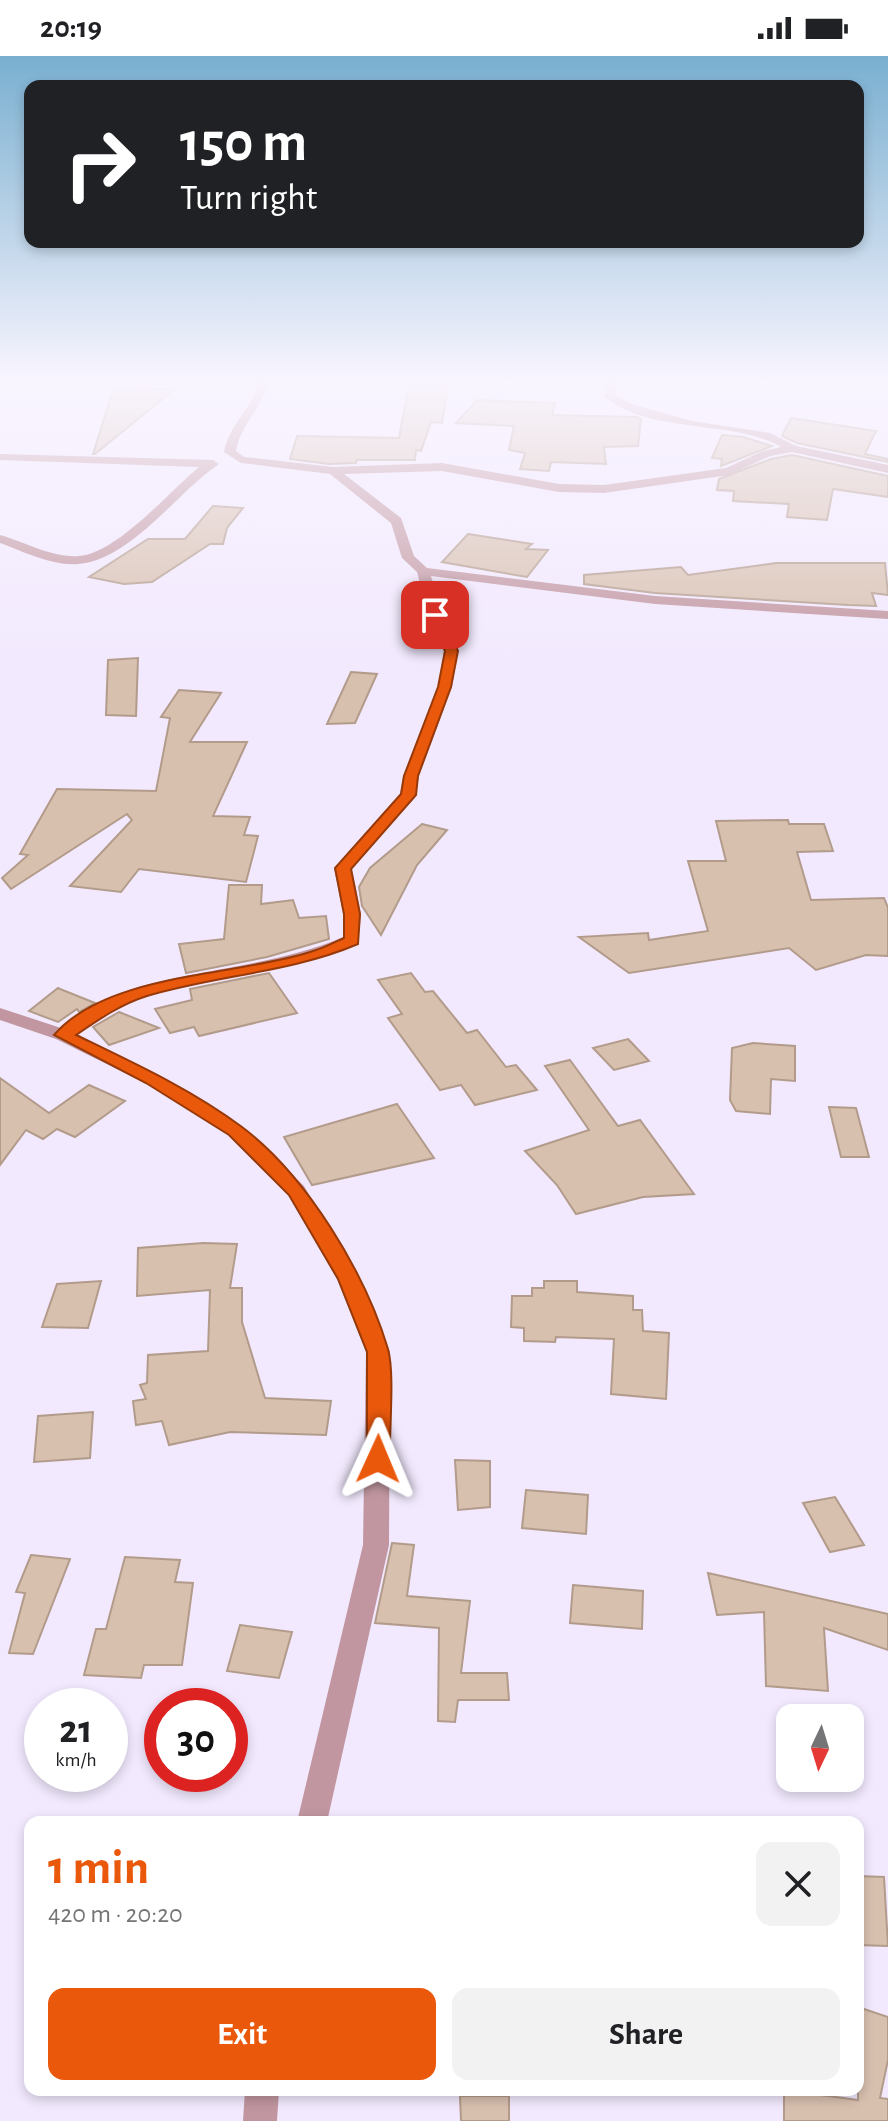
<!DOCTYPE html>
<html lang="en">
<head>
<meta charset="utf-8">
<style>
	:root { --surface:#fff; --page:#f2f2f2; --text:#202124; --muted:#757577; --accent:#ea580c }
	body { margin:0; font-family:"Alegreya Sans",sans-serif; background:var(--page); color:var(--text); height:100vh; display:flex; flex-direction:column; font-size:30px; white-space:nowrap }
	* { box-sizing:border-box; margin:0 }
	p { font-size:26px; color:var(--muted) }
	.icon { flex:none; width:44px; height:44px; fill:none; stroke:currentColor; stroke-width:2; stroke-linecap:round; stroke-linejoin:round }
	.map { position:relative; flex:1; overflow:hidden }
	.details { position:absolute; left:24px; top:1760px; width:840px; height:280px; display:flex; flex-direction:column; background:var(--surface); border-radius:16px; box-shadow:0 4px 12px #0003 }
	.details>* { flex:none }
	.top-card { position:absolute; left:24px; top:24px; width:840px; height:168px; border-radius:16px; box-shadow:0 4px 12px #0003; background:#202124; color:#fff; overflow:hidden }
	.needle { width:52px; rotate:184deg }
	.tools { position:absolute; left:776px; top:1648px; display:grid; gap:16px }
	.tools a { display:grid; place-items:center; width:88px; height:88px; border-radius:16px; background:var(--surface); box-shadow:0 4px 12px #0003; font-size:40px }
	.speed { position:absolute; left:24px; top:1632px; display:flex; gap:16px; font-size:40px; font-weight:700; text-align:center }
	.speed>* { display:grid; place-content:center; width:104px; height:104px; border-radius:50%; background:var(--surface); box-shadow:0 4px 12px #0003; line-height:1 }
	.speed small { font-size:20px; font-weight:400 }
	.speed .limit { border:12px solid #d22; background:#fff; color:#111 }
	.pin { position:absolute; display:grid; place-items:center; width:68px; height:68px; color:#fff; margin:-34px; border-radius:16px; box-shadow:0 4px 12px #0006 }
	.me { position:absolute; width:88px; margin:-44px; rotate:1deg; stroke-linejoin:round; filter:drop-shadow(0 0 6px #0008) }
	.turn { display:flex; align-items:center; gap:28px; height:168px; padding:0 24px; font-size:36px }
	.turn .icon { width:104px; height:104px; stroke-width:2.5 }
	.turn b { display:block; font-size:56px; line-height:68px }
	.round { display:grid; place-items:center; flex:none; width:84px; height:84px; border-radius:16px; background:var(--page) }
	.summary { display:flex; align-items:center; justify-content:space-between; height:136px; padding:0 24px }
	h1 { font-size:48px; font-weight:600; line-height:60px; color:var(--accent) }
	.button { display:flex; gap:16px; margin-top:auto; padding:16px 24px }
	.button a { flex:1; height:92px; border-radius:16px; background:var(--accent); color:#fff; font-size:32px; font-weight:600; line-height:92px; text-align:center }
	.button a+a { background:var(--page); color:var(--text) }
	.status { display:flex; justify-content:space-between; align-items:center; height:56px; padding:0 40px; background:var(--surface); direction:ltr }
	.status svg { height:22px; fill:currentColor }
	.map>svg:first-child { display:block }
	.building { fill:#d8c0af; stroke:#b39b8b; stroke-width:2 }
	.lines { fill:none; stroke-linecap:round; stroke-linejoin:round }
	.minor { fill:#c196a0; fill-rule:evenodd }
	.route { fill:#ea580c; stroke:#983908; stroke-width:2 }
</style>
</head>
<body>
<div class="status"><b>20:19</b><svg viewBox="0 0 49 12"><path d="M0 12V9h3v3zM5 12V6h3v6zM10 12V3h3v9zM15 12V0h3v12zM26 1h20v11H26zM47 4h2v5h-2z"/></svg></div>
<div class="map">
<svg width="888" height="2065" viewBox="0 0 888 2065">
	<rect width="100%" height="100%" fill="#f2e9fe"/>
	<g class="building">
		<path d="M 410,324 L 449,324 L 442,367 L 431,366 L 421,395 L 416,394 L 415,404 L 357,404 L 356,407 L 329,408 L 290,403 L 297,380 L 399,382 Z"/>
		<path d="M 175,333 L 95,398 L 93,398 L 113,334 Z"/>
		<path d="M 477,344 L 555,347 L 552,359 L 637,361 L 641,363 L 638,390 L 604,391 L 606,408 L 551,406 L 549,415 L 520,413 L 525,397 L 509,394 L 514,370 L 456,367 Z"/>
		<path d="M 791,362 L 876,375 L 865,398 L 888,403 L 888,406 L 797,387 L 782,380 Z"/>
		<path d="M 722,379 L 743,381 L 772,390 L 721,410 L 722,403 L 712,402 Z"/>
		<path d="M 792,399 L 888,420 L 888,441 L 833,433 L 827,464 L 787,461 L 789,448 L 733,445 L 734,435 L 717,434 L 719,423 L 771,403 Z"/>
		<path d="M 213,450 L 243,452 L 227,472 L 223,488 L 210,488 L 152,526 L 124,528 L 89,521 L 148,483 L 185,483 Z"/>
		<path d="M 468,478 L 532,488 L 526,493 L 548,494 L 527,521 L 442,506 Z"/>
		<path d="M 776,507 L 885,507 L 888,539 L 872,537 L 876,550 L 848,549 L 655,537 L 584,528 L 584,519 L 681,511 L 688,519 Z"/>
		<path d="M 138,602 L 136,660 L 106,659 L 108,604 Z"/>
		<path d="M 351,616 L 377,618 L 355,667 L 327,668 Z"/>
		<path d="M 179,634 L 221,637 L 190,686 L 247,686 L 213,760 L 250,761 L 244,779 L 258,780 L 246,826 L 139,813 L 121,836 L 70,830 L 132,764 L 127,758 L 11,833 L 2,822 L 28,799 L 20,798 L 57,733 L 156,735 L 170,662 L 161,661 Z"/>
		<path d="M 788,764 L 789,768 L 824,768 L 833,795 L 797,796 L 811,844 L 884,842 L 888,852 L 888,900 L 866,899 L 816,914 L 789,892 L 629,917 L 579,881 L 648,877 L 649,884 L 708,875 L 688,805 L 726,805 L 716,765 Z"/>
		<path d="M 422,768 L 447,774 L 417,809 L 381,879 L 362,850 L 359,831 L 370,812 Z"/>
		<path d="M 229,829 L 262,829 L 261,848 L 293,844 L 299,862 L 326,860 L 329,883 L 267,901 L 186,917 L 179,888 L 224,883 Z"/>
		<path d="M 269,917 L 297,957 L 199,980 L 194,971 L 170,977 L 155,953 L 192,944 L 190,933 Z"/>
		<path d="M 411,917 L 425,936 L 433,935 L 467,977 L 477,974 L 506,1011 L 516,1009 L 537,1034 L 475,1049 L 461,1029 L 440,1034 L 388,962 L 402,958 L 378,924 Z"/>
		<path d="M 58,932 L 60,933 L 95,947 L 79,956 L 77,953 L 58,966 L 29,955 Z"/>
		<path d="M 119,956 L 159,972 L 109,989 L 93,971 Z"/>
		<path d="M 628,983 L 649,1005 L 614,1014 L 593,992 Z"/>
		<path d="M 753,987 L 795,990 L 795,1025 L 771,1023 L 770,1058 L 736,1055 L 730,1044 L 732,992 Z"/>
		<path d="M 570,1004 L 618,1070 L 640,1064 L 694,1138 L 643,1141 L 576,1158 L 557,1129 L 525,1095 L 589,1074 L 545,1010 Z"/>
		<path d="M 0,1022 L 49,1057 L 89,1029 L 125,1045 L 75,1081 L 57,1073 L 43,1083 L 26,1074 L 0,1109 Z"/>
		<path d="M 397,1048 L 434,1102 L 312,1129 L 284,1081 Z"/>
		<path d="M 829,1051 L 856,1052 L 869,1101 L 841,1101 Z"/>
		<path d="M 203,1187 L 237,1188 L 230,1232 L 242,1232 L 242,1266 L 265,1342 L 331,1345 L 326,1379 L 230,1376 L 169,1389 L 162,1365 L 136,1369 L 133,1345 L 146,1343 L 140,1329 L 147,1327 L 148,1299 L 208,1295 L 210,1234 L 137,1240 L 138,1192 Z"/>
		<path d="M 101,1225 L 88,1272 L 42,1271 L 57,1228 Z"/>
		<path d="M 544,1225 L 577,1225 L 577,1236 L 633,1240 L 633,1254 L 642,1254 L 643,1275 L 669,1277 L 666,1343 L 611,1338 L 614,1283 L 556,1281 L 555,1286 L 524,1285 L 524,1272 L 511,1271 L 512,1240 L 532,1240 L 532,1232 L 544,1232 Z"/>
		<path d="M 93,1356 L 90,1402 L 34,1406 L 38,1360 Z"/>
		<path d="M 455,1404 L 490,1405 L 490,1451 L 458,1454 Z"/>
		<path d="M 526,1434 L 588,1439 L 586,1478 L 522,1472 Z"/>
		<path d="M 835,1441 L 864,1489 L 830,1496 L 803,1447 Z"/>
		<path d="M 392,1487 L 414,1489 L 407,1540 L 470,1545 L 461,1617 L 507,1617 L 509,1644 L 458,1644 L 455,1666 L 438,1665 L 439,1572 L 375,1567 Z"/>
		<path d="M 31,1499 L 70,1503 L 33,1598 L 9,1597 L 25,1537 L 16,1536 Z"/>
		<path d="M 125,1501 L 180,1504 L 175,1526 L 193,1527 L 182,1609 L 144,1609 L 141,1622 L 84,1619 L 96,1573 L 106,1573 Z"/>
		<path d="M 708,1517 L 888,1558 L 888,1594 L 824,1572 L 828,1635 L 766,1630 L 764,1556 L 717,1559 Z"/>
		<path d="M 573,1529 L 643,1535 L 642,1573 L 570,1567 Z"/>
		<path d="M 240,1569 L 292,1576 L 279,1622 L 227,1615 Z"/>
		<path d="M 858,1820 L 884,1821 L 888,1890 L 858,1889 Z"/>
		<path d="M 858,1951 L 888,1961 L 888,2004 L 880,2042 L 888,2043 L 888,2065 L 784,2065 L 784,2034 L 858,2044 Z"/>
		<path d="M 460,2040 L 509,2040 L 509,2065 L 461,2065 Z"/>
	</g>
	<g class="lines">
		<g class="minor">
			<path d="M 259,324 L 269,324 C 264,351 240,368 236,395 L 244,401 L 333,411 L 442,407 L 559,428 L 604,429 L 726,412 L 763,395 L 781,391 C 734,363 649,379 604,340 L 606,324 L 616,324 L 615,339 L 631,348 L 692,365 L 770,377 L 796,390 L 888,409 L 888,417 L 792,396 L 770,400 L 729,419 L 604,437 L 559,436 L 442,415 L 344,418 L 401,462 L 414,500 L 427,512 L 655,540 L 888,555 L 888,563 L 655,548 L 431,520 L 442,558 L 449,568 L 458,595 L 452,631 L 419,720 L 416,739 L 352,813 L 361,858 L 358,888 C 291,917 218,919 148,940 C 122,948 99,964 77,978 L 159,1019 L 243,1071 L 304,1130 L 359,1223 L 390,1296 L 389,1489 L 327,1766 L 297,1766 L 363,1489 L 366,1296 L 337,1223 L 288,1139 L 229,1079 L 145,1027 L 56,983 L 0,964 L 0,952 L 61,972 C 85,956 110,939 138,931 C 206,912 278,909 343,881 L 343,858 L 334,812 L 400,738 L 403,720 L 438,631 L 444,595 L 435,569 L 428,559 L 417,516 L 402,502 L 391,467 L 330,418 L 241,407 L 224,396 C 229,368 253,352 259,324 Z"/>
			<path d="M 0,398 L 213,404 L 219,408 C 178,435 131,504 78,508 C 53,510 24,496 0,487 L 0,479 C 25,486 52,502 79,500 C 117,497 169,436 199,411 L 0,404 Z"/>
			<path d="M 245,2034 L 279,2034 L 277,2065 L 243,2065 Z"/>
		</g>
	</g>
	<linearGradient id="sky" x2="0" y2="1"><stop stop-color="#79afd0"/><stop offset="0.53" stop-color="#f9f5ff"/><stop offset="1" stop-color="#f9f5ff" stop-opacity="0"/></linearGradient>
	<rect width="888" height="613" fill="url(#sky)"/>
	<path class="route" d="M 435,555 L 441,559 L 458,595 L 451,631 L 418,720 L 416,739 L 351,813 L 360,858 L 358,888 C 290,917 217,919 147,940 C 121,948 98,964 76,979 C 132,1006 191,1033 242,1071 C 306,1119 365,1216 388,1293 C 395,1318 389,1375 390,1403 L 378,1412 L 367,1403 L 367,1296 L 338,1223 L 289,1139 L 229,1079 L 146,1027 L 54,979 C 107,917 236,920 310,896 C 322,893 333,887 344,882 L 344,858 L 335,812 L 401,738 L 404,720 L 438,631 L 445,595 L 429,559 Z"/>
</svg>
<div class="tools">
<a><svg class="needle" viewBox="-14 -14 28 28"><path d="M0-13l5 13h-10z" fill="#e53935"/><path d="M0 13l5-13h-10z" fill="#757577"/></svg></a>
</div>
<div class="speed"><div>21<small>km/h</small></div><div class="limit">30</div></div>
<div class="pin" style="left:435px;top:559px;background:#d93025"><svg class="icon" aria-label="arrive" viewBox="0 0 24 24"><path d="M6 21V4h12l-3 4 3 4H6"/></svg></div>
<svg class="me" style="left:378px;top:1403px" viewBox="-20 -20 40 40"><path d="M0-17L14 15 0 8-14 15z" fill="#ea580c" stroke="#fff" stroke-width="4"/></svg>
<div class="top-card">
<div class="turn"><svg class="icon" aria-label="right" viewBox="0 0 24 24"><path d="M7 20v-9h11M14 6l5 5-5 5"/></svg><div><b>150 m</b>Turn right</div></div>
</div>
<section class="details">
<div class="summary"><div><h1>1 min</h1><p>420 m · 20:20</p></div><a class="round"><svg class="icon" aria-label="close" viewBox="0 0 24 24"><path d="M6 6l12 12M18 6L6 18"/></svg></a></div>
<div class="button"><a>Exit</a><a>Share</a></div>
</section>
</div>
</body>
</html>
